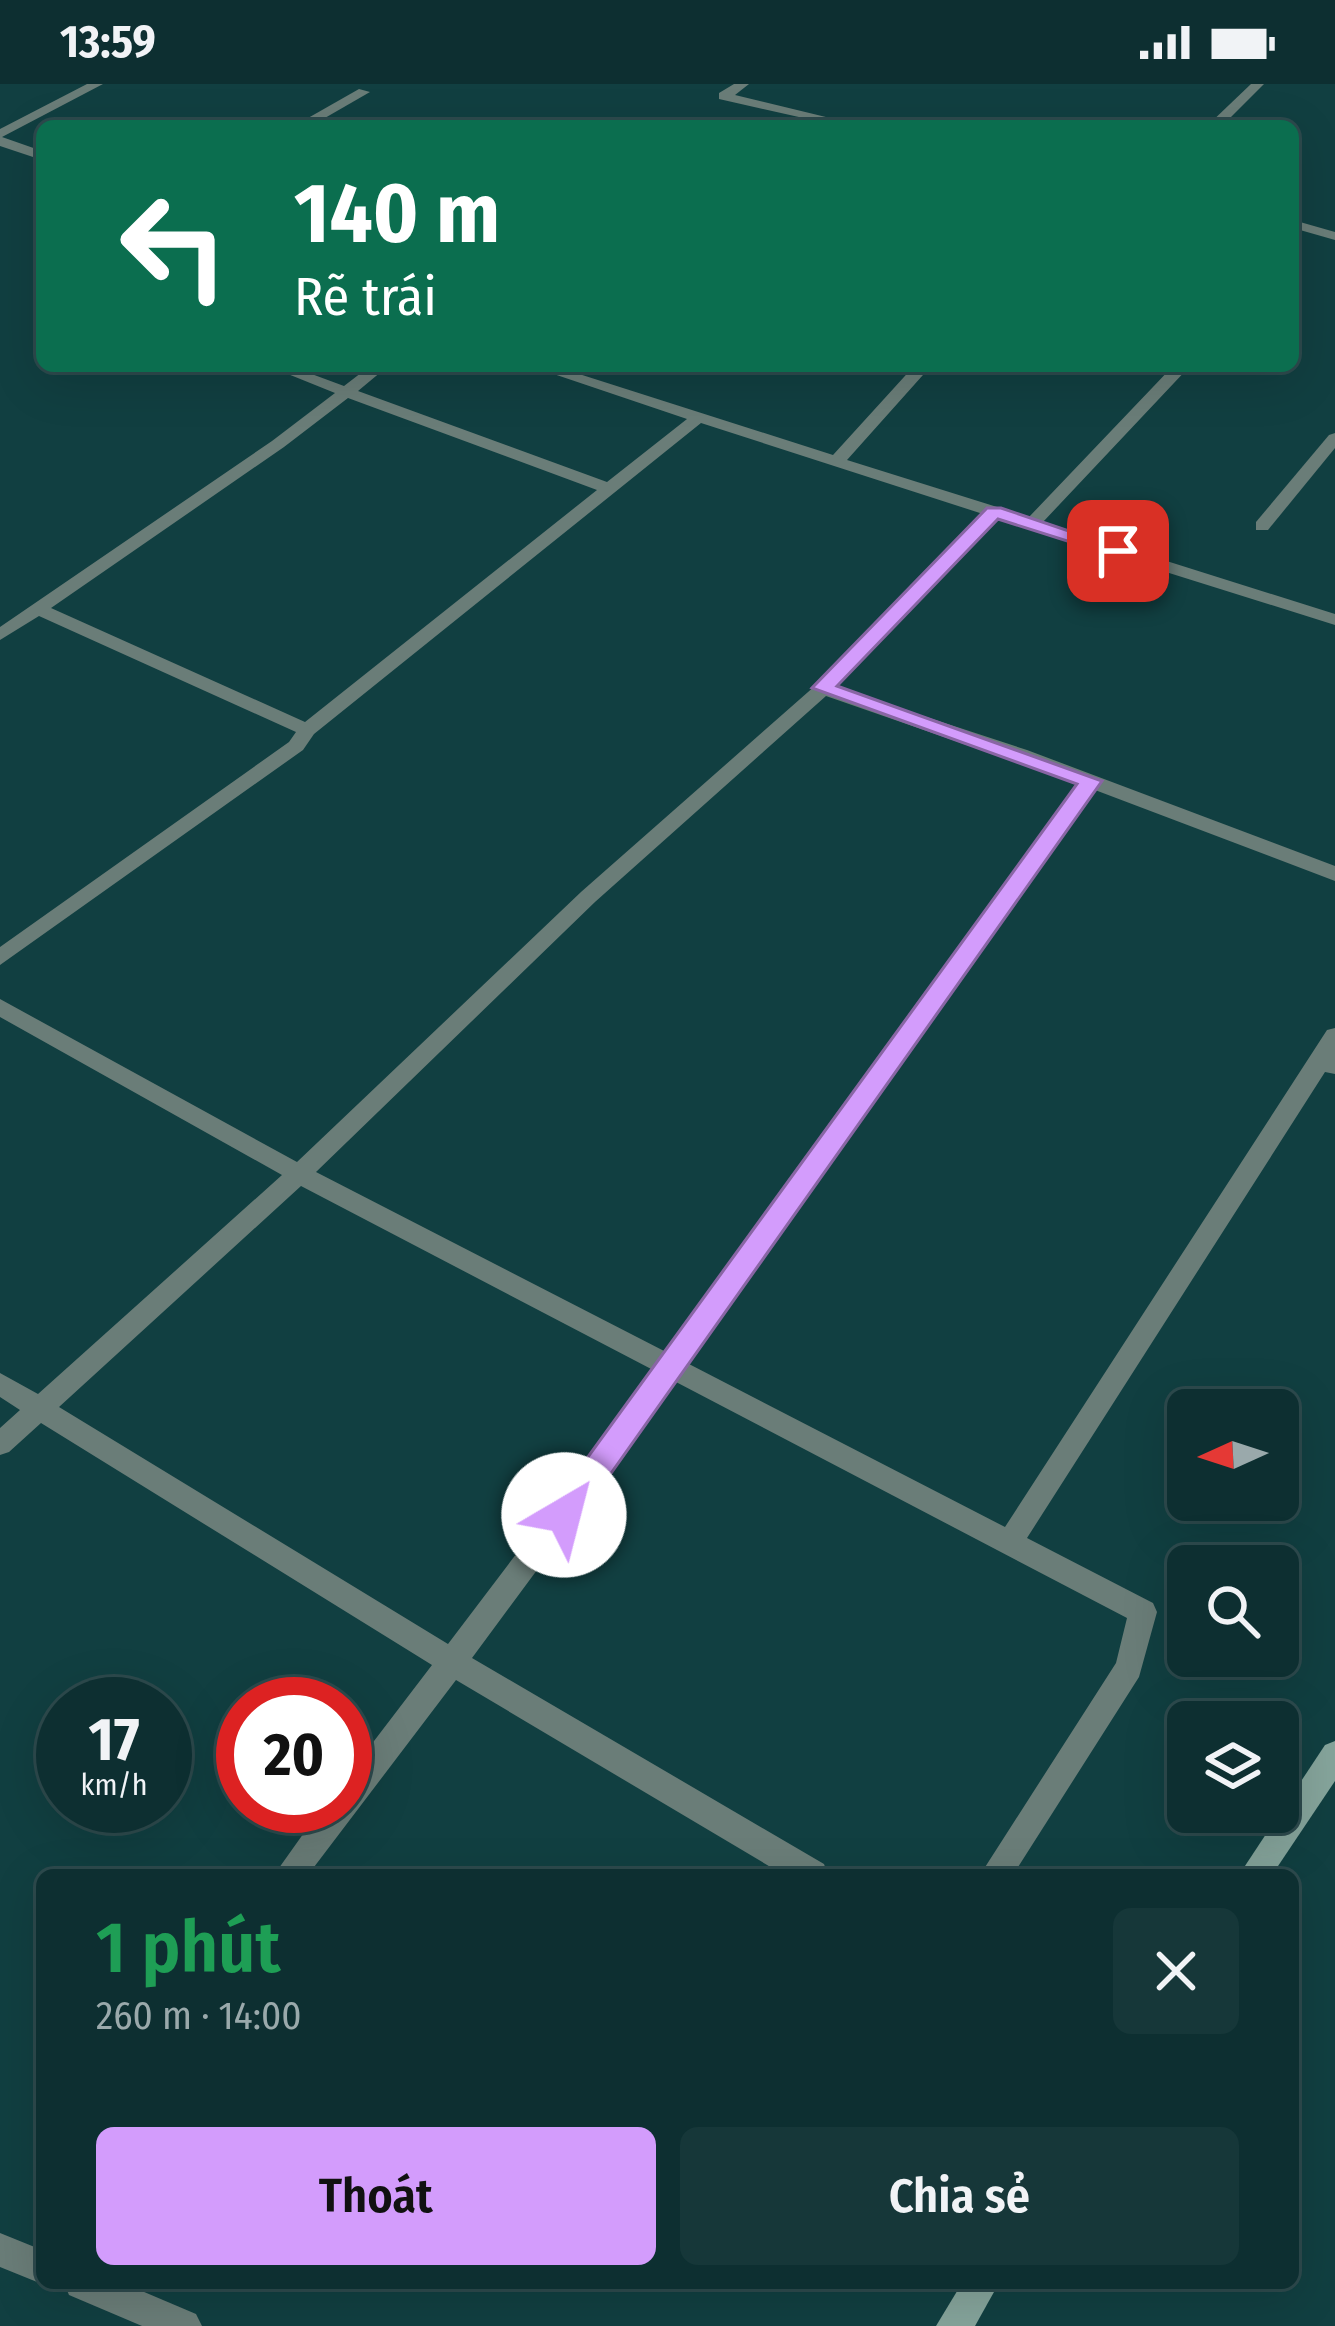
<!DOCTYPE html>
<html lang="vi">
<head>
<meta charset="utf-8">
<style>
	:root { --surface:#0d2f31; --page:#163739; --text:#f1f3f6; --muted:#9aa9ab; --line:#2d4a4d; --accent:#d39cfc }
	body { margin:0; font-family:"Fira Sans Condensed",sans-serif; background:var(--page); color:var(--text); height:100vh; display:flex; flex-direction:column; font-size:45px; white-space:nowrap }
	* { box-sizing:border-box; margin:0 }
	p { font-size:39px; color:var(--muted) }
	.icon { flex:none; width:66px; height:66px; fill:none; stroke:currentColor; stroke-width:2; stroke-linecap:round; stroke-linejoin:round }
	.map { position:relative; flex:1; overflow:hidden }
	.details { position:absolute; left:36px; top:1785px; width:1263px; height:420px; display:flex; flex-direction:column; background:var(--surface); border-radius:18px; box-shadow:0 12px 48px #0002,0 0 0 3px var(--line) }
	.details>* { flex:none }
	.guide { position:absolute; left:36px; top:36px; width:1263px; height:252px; border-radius:18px; box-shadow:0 12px 48px #0002,0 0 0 3px var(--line); background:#0b6e4f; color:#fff; overflow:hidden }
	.needle { width:78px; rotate:267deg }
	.fabs { position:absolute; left:1167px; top:1305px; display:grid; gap:24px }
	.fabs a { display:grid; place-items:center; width:132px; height:132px; border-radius:18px; background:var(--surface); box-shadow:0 12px 48px #0002,0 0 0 3px var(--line); font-size:60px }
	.speed { position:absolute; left:36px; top:1593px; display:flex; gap:24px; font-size:60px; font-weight:700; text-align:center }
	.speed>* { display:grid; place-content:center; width:156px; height:156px; border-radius:50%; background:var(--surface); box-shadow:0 12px 48px #0002,0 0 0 3px var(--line); line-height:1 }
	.speed small { font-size:30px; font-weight:400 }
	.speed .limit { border:18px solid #d22; background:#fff; color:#111 }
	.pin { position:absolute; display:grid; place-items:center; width:102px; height:102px; color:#fff; margin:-51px; border-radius:24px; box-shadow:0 6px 18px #0006 }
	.me { position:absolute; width:132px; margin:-66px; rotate:37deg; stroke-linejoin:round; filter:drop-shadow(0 0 9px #0008) }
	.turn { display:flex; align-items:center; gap:42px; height:252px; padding:0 60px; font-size:54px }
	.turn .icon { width:156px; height:156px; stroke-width:2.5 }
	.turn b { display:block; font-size:84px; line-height:102px }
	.round { display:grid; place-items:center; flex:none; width:126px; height:126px; border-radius:18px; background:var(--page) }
	.overview { display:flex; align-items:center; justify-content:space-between; height:204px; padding:0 60px }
	h1 { font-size:72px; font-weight:600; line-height:90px; color:#1e9e55 }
	.primary-button { display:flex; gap:24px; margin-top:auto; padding:24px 60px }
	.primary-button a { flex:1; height:138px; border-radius:18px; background:var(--accent); color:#111; font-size:48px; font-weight:600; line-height:138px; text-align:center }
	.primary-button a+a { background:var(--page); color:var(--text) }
	.status { display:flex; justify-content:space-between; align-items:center; height:84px; padding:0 60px; background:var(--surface); direction:ltr }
	.status svg { height:33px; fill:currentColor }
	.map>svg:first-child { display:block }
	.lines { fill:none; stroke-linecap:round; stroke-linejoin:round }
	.lane { fill:#6a7d78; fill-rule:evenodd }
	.street { fill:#6a7d78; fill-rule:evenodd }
	.secondary { fill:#85a49b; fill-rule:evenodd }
	.route { fill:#d39cfc; stroke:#8965a4; stroke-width:3 }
</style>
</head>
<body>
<div class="status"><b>13:59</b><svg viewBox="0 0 49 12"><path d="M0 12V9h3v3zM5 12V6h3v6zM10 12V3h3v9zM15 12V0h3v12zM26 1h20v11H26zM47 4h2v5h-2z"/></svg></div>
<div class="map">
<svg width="1335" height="2242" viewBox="0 0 1335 2242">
	<rect width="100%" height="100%" fill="#113f41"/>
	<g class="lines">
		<g class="lane">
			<path d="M 87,0 L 103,0 L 2,53 L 42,67 L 42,76 L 0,62 L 0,45 Z"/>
			<path d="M 734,0 L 749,0 L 735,11 L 863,42 L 839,42 L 719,15 L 719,9 Z"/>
			<path d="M 1251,0 L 1264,0 L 1222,42 L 1207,42 Z"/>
			<path d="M 359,5 L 370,8 L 311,42 L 294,42 Z"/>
			<path d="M 1293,136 L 1335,148 L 1335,156 L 1293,144 Z"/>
			<path d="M 268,282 L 290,282 L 344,302 L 370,282 L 388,282 L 358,307 L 607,398 L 687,335 L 530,282 L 554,282 L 833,371 L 914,282 L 931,282 L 847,376 L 1029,433 L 1173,282 L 1190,282 L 1043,438 L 1335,530 L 1335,541 L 997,435 L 835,603 L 1027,666 L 1335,782 L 1335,797 L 1095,706 L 689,1280 L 1005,1443 L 1327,946 L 1335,944 L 1335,990 L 1325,988 L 1027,1454 L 1153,1519 L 1157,1528 L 1139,1593 L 1013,1791 L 980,1791 L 1116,1579 L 1127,1534 L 676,1298 L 472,1574 L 824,1780 L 828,1791 L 784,1791 L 456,1596 L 308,1791 L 274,1791 L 323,1722 L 345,1722 L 345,1695 L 432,1581 L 41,1339 L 9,1368 L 0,1371 L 0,1344 L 20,1326 L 0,1313 L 0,1289 L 38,1310 L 282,1091 L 0,933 L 0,915 L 297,1078 L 581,808 L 816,601 L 983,430 L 701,339 L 314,650 L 303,666 L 0,881 L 0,863 L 289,658 L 296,648 L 39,532 L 0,556 L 0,543 L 272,357 L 335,309 ZM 348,314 L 597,406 L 305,638 L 51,524 L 284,363 ZM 826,612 L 1079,700 L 668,1269 L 316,1088 L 595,818 ZM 301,1102 L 655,1287 L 448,1560 L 59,1323 Z"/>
			<path d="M 1335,349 L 1335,364 L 1268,446 L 1256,446 L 1256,438 L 1329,351 Z"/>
		</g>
		<g class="street">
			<path d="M 0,2149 L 42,2166 L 42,2199 L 45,2199 L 42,2200 L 0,2183 Z"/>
			<path d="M 64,2199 L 123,2199 L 196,2230 L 202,2242 L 142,2242 L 69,2211 Z"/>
		</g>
		<g class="secondary">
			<path d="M 1335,1657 L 1335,1697 L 1272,1791 L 1239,1791 L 1325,1661 Z"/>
			<path d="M 962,2199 L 999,2199 L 975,2242 L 936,2242 Z"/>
		</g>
	</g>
	<path class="route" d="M 987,424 L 1001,424 L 1128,467 L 1118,473 L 998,435 L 837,602 L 1102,697 L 575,1440 L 564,1444 L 553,1440 L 549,1431 L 553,1421 L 1077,700 L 812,604 Z"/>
</svg>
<div class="fabs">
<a><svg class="needle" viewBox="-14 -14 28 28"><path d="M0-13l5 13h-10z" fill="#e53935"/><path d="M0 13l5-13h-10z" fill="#9aa9ab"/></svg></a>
<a><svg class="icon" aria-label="search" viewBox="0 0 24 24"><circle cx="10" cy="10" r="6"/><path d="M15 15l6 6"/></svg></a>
<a><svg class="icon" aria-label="layers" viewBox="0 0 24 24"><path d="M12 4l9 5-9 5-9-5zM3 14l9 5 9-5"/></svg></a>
</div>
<div class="speed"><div>17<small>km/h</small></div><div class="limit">20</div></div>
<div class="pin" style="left:1118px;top:467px;background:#d93025"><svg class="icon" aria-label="arrive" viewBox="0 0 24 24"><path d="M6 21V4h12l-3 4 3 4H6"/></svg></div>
<svg class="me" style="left:564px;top:1431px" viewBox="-20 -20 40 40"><circle r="19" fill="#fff"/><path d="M0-13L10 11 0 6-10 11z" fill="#d39cfc"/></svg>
<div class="guide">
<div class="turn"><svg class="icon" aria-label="left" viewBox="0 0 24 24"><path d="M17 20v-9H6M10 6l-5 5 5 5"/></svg><div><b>140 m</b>Rẽ trái</div></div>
</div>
<section class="details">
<div class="overview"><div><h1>1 phút</h1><p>260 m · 14:00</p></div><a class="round"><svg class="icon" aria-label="close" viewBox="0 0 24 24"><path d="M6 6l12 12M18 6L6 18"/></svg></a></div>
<div class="primary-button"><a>Thoát</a><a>Chia sẻ</a></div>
</section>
</div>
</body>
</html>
